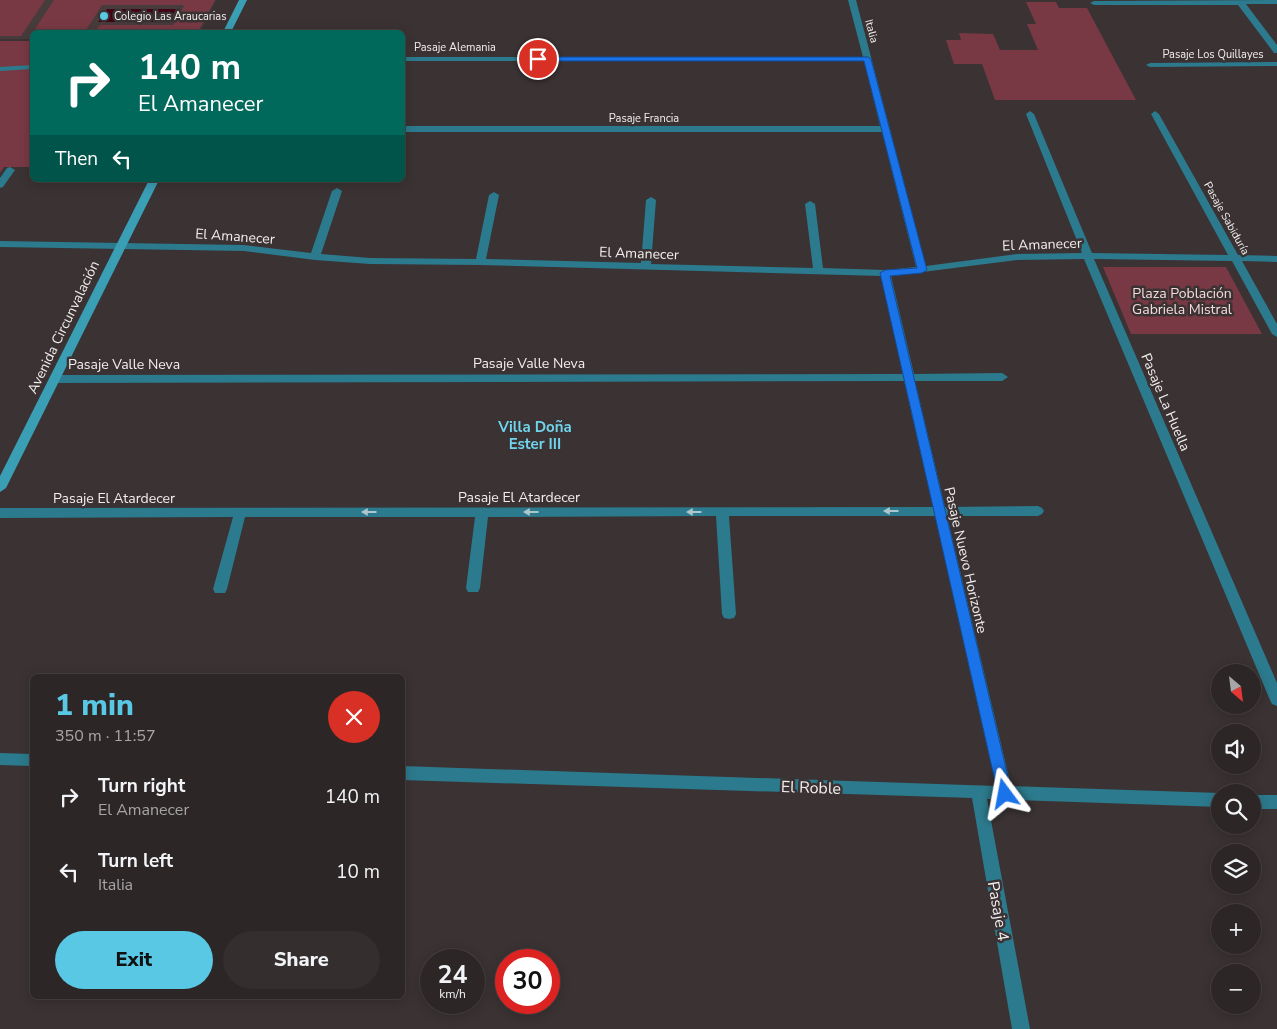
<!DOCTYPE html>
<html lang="en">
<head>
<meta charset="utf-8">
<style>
	:root { --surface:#2c2626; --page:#342e2e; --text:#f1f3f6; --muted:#a6a5a7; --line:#484343; --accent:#58c8e4 }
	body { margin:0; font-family:"Nunito Sans",sans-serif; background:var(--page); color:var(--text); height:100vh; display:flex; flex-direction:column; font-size:19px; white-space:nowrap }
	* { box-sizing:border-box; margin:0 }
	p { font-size:16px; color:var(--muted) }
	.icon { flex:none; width:28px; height:28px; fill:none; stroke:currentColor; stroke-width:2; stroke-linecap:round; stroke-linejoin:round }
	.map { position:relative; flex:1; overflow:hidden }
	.details { position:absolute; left:30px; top:674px; width:375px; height:325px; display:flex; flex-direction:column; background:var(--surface); border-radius:8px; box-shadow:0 2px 12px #0003,0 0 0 1px var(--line) }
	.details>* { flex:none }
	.hud { position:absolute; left:30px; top:30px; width:375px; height:152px; border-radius:8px; box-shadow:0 2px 12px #0003,0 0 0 1px var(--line); background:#00695c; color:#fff; overflow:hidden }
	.needle { width:32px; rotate:152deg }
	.fabs { position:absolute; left:1211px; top:664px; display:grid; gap:10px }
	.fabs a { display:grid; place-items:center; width:50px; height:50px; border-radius:50%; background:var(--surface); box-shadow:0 2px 12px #0003,0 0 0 1px var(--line); font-size:25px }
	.speed { position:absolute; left:420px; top:949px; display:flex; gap:10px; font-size:25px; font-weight:700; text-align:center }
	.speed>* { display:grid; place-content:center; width:65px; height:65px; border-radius:50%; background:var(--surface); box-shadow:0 2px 12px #0003,0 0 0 1px var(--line); line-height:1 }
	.speed small { font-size:12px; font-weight:400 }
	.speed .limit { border:8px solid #d22; background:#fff; color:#111 }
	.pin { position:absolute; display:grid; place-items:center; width:42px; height:42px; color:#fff; margin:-21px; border:2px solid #fff; border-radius:50%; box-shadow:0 1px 5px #0007 }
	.me { position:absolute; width:55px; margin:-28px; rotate:347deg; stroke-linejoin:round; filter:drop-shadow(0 0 4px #0008) }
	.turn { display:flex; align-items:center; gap:18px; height:105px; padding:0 25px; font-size:22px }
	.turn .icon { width:65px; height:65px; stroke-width:2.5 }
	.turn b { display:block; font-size:35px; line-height:42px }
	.then { display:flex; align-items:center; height:48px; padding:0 25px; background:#0003; gap:10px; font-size:19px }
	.round { display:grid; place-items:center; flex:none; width:52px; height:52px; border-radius:26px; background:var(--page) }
	.head { display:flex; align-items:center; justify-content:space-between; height:85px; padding:0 25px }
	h1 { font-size:30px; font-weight:800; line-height:38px; color:var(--accent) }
	.action { display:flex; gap:10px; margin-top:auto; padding:10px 25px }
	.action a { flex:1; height:58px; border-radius:30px; background:var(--accent); color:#111; font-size:20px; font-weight:800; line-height:58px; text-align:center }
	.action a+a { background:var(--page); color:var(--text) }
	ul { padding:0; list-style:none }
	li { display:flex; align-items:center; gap:15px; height:75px; padding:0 25px }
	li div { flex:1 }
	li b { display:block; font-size:19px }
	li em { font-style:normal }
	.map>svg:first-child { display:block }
	.built { fill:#483b3c }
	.green { fill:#783944; fill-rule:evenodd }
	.water { fill:#440417 }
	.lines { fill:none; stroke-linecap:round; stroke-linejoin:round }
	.lane { fill:#2c7a8d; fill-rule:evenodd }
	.street { fill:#2c7a8d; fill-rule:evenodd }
	.secondary { fill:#3a9eb5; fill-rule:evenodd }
	.oneway { fill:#adc5cc }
	.route { fill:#1a73e8; stroke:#114b97 }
	.poi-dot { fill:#58c8e4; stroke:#3a3233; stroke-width:2 }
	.labels { text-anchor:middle; stroke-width:5; stroke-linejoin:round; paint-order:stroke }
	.far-poi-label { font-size:11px; fill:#f3eeee; stroke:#3a3233; text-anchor:start }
	.far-street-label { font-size:11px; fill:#f3eeee; stroke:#3a3233 }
	.street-label { font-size:14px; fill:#f3eeee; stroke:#3a3233 }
	.park-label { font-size:14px; fill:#f5dadd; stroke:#3a3233 }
	.neighbourhood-label { font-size:15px; font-weight:bold; fill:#70d4ed; stroke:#3a3233 }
	.near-street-label { font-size:16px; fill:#f3eeee; stroke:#3a3233 }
</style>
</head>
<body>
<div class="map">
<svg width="1277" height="1029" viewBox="0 0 1277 1029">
	<rect width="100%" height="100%" fill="#3a3233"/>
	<path class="built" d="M 0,0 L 216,0 L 200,32 L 32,32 L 32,39 L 0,39 Z"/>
	<g class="green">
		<path d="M 0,0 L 45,0 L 21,36 L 0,36 Z"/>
		<path d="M 54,0 L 215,0 L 198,32 L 61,32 L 63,29 L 35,29 ZM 102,5 L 183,5 L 184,6 L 173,25 L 100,25 L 96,30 L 86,30 Z"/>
		<path d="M 1026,2 L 1056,2 L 1059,8 L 1087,8 L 1136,100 L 995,100 L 982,64 L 954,64 L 946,40 L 961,40 L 959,33 L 993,34 L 1000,50 L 1038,50 L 1027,24 L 1036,24 Z"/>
		<path d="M 0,41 L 32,41 L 32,167 L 4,167 L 0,173 Z"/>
		<path d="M 1103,267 L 1226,267 L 1262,334 L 1131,334 Z"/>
	</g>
	<path class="water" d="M 107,9 L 176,9 L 169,22 L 98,22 Z"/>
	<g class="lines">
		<path class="lane" d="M 32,65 L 32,69 L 0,71 L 0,67 Z"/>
		<g class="street">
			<path d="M 848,0 L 856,0 L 926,266 L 1017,254 L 1082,253 L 1026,114 L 1030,111 L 1034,114 L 1092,253 L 1228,255 L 1151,114 L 1155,111 L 1159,114 L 1238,255 L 1277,256 L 1277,262 L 1242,261 L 1277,324 L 1277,337 L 1272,334 L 1232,261 L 1094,259 L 1277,683 L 1277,706 L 1272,704 L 1270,700 L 1084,259 L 1017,260 L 891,276 L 914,374 L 1002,373 L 1008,377 L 1002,381 L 915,381 L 945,507 L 1038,506 L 1042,508 L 1044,511 L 1042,514 L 1038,516 L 947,516 L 1011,786 L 1220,793 L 1220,807 L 987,799 L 1030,1029 L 1012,1029 L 972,798 L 402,780 L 402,766 L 996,786 L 935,516 L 729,516 L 736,614 L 734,618 L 729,619 L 724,618 L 722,614 L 716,516 L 488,517 L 480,588 L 478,592 L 468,592 L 466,588 L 475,517 L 245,517 L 227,589 L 225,593 L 215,593 L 213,589 L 233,517 L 0,518 L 0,508 L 933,507 L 904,381 L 55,383 L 49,379 L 55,375 L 903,374 L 881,276 L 480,265 L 370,264 L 315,260 L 244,251 L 0,247 L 0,241 L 244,245 L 311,253 L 332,191 L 337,188 L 342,191 L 321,254 L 370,258 L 476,259 L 489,195 L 494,192 L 499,195 L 486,259 L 641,263 L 646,200 L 651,197 L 656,200 L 651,264 L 813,268 L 805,204 L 810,201 L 815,204 L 823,268 L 885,270 L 916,267 L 882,132 L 402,132 L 402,126 L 880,126 L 864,61 L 402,61 L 402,57 L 863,57 Z"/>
			<path d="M 1277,0 L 1277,4 L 1246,4 L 1277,45 L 1277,53 L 1274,53 L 1238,5 L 1094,5 L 1090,3 L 1094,1 Z"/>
			<path d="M 1277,62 L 1277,66 L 1150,67 L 1146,65 L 1150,63 Z"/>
			<path d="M 10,167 L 15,170 L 3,187 L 0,188 L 0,178 L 7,168 Z"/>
			<path d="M 0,753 L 32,754 L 32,766 L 0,765 Z"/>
			<rect x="1252" y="795" width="25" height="14"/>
		</g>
		<g class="secondary">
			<path d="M 239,0 L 247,0 L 231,32 L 223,32 Z"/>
			<path d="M 149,180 L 159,180 L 6,488 L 0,492 L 0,476 Z"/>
		</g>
	</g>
	<defs><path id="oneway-solid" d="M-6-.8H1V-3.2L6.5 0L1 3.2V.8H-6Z" transform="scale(1.25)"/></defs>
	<g class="oneway">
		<use href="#oneway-solid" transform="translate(891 511) rotate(180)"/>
		<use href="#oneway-solid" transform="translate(369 512) rotate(180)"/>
		<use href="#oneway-solid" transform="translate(531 512) rotate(180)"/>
		<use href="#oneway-solid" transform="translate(694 512) rotate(180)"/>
	</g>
	<path class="route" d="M 535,57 L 868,57 L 871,59 L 927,270 L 922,273 L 890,276 L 1012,794 L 1010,799 L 1005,800 L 1001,799 L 998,794 L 880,273 L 885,270 L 917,268 L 864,61 L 538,61 L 534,59 Z"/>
	<circle class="poi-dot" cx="104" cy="16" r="5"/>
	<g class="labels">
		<g class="far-poi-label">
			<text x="114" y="20">Colegio Las Araucarias</text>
		</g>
		<g class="far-street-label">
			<text transform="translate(872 31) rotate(75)" y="4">Italia</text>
			<text x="455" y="51">Pasaje Alemania</text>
			<text x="1213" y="58">Pasaje Los Quillayes</text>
			<text x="644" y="122">Pasaje Francia</text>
			<text transform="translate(1227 218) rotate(61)" y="4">Pasaje Sabiduría</text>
		</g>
		<g class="street-label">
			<text transform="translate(235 236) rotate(4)" y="5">El Amanecer</text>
			<text transform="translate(1042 244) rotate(-2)" y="5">El Amanecer</text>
			<text transform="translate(639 253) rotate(2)" y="5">El Amanecer</text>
			<text transform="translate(63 327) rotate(-64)" y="5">Avenida Circunvalación</text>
			<text x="529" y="368">Pasaje Valle Neva</text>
			<text x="124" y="369">Pasaje Valle Neva</text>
			<text transform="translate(1166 402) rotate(67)" y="5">Pasaje La Huella</text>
			<text x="519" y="502">Pasaje El Atardecer</text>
			<text x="114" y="503">Pasaje El Atardecer</text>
			<text transform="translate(966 560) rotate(77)" y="5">Pasaje Nuevo Horizonte</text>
		</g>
		<g class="park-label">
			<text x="1182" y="298">Plaza Población<tspan x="1182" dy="16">Gabriela Mistral</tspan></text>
		</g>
		<g class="neighbourhood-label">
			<text x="535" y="432">Villa Doña<tspan x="535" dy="17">Ester III</tspan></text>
		</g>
		<g class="near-street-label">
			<text transform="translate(811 787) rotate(2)" y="6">El Roble</text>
			<text transform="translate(999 911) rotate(80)" y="6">Pasaje 4</text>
		</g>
	</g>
</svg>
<div class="fabs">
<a><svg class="needle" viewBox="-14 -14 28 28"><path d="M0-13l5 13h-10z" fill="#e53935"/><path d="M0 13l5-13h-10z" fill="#a6a5a7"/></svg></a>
<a><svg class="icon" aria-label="sound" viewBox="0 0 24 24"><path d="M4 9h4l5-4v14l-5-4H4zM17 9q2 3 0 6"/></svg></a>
<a><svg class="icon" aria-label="search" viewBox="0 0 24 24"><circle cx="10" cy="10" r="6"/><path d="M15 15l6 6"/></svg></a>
<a><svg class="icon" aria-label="layers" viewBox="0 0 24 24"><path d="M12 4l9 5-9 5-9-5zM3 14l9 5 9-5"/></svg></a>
<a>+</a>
<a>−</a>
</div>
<div class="speed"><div>24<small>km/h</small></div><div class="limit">30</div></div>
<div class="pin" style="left:538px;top:59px;background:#d93025"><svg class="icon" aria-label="arrive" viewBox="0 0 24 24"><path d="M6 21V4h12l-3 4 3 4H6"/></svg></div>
<svg class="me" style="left:1005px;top:794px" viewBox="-20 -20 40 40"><path d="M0-17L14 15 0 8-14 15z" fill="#1a73e8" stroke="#fff" stroke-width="4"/></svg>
<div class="hud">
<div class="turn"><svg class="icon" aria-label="right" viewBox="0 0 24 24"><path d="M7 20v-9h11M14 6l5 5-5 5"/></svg><div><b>140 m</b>El Amanecer</div></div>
<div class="then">Then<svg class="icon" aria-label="left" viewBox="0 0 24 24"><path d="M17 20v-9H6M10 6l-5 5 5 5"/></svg></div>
</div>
<section class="details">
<div class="head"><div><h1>1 min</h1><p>350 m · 11:57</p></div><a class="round" style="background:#d93025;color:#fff"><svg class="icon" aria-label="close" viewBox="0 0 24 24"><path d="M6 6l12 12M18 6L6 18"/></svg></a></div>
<ul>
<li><svg class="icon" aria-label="right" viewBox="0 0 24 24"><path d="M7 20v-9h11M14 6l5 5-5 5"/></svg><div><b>Turn right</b><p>El Amanecer</p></div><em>140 m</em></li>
<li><svg class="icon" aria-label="left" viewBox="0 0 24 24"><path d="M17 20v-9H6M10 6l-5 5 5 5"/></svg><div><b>Turn left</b><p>Italia</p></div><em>10 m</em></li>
</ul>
<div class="action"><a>Exit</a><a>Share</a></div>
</section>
</div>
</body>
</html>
